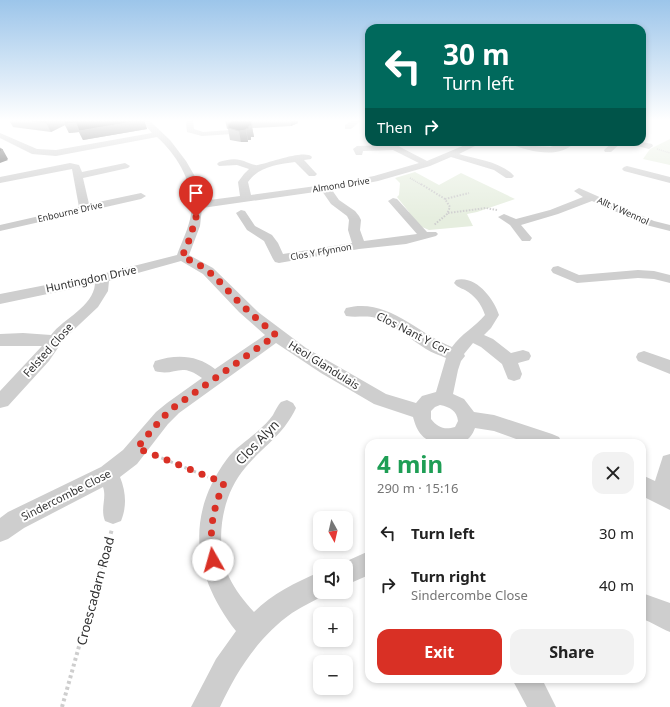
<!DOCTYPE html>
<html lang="en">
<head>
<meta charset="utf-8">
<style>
	:root { --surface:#fff; --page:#f2f2f2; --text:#222; --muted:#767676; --accent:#d93025 }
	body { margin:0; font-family:"Noto Sans",sans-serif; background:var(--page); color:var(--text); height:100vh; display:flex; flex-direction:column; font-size:15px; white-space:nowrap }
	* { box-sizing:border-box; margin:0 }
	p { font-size:13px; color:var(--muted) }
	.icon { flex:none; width:22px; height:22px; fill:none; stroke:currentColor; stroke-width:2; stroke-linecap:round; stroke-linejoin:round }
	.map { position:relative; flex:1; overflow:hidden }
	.sheet { position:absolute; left:365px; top:439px; width:281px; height:244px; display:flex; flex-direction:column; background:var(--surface); border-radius:12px; box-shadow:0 2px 6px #0003 }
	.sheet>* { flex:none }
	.hud { position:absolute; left:365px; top:24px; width:281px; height:122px; border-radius:12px; box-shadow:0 2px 6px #0003; background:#00695c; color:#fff; overflow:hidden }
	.needle { width:26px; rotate:172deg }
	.buttons { position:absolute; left:313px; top:511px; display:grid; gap:8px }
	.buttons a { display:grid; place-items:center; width:40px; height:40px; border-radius:8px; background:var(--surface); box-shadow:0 2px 6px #0003; font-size:20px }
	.pin { position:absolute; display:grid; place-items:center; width:34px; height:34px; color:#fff; margin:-41px -17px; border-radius:50% 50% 50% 0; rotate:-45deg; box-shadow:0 0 4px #0007 }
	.pin .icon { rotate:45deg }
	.me { position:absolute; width:44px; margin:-22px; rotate:353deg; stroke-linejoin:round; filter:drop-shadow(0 0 3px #0008) }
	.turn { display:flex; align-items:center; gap:14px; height:84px; padding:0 12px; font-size:18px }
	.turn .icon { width:52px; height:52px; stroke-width:2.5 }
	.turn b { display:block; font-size:28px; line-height:34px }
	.then { display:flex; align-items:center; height:38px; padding:0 12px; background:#0003; gap:8px; font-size:15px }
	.round { display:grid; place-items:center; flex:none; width:42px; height:42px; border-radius:12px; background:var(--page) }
	.overview { display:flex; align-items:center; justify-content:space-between; height:68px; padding:0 12px }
	h1 { font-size:24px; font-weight:700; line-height:30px; color:#1e9e55 }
	.cta { display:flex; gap:8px; margin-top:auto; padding:8px 12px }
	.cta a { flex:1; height:46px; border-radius:12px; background:var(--accent); color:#fff; font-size:16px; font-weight:700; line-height:46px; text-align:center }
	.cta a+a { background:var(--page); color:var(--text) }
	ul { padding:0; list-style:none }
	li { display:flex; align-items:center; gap:12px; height:52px; padding:0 12px }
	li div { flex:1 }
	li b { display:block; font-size:15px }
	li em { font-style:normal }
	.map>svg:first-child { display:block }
	.green { fill:#e6eedf }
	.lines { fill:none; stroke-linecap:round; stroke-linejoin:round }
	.path-far3 { stroke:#cecece; stroke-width:1.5; stroke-dasharray:1 1; stroke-linecap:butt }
	.path-far2 { stroke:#cecece; stroke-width:2; stroke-dasharray:1.5 1.5; stroke-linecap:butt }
	.path-far1 { stroke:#cecece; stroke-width:3; stroke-dasharray:2.5 2.5; stroke-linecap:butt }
	.path { stroke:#cecece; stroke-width:4; stroke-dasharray:3 3; stroke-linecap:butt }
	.minor { fill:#cecece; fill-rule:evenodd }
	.wall { fill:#8c8c8c }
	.shaded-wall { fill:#5d5d5d }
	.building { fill:#181818; stroke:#5d5d5d }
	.route { stroke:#d93025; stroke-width:7; stroke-dasharray:0 12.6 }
	.labels { text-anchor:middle; stroke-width:4; stroke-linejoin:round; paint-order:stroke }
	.far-street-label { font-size:9px; fill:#313131; stroke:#fff }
	.street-label { font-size:11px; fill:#313131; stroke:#fff }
	.near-street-label { font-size:13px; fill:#313131; stroke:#fff }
</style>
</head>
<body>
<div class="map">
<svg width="670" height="707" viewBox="0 0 670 707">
	<rect width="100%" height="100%" fill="#fff"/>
	<g class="green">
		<path d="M 670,139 L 670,165 L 643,159 L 650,149 Z"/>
		<path d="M 415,172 L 439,185 L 461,173 L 515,199 L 477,212 L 467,214 L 473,226 L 429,230 L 422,227 L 408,213 L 409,212 L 397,197 L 399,195 L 400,183 L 395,178 Z"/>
	</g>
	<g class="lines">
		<g class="path-far3">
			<path d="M 657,149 L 670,153"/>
			<path d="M 410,178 L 422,185"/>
		</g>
		<g class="path-far2">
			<path d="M 421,184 L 445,199 L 450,207 L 447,214 L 434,225"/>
			<path d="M 445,199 L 469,193"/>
			<path d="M 448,213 L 486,208 L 497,210"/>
		</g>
		<path class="path-far1" d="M 152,454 L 208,477"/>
		<path class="path" d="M 62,707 L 112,529"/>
		<g class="minor">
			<path d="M 141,120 L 149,120 L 170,140 L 186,161 L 197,180 L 202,201 L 240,196 L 238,182 L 244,174 L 249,169 L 237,165 L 219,166 L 217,164 L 219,162 C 225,160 234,158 240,160 C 246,161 253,166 258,165 C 269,163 305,149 312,157 L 311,159 L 304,160 L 315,172 L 317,174 L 315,176 L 309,176 L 295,162 C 278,164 258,167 248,182 L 251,195 L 338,183 L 374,176 L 419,163 L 393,150 L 363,151 L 362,155 L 356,155 L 353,149 L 357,146 L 390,145 L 391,142 L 399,142 L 398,145 L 400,147 L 427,161 L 472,142 L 483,142 L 459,154 C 476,159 502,162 514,176 L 512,178 L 506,178 L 494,170 L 451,157 L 430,166 L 378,181 L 332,190 L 339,200 L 355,211 L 359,216 L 361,220 L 360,230 L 364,241 L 417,234 L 388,201 L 393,198 L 397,199 L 427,232 L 436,232 L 438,234 L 436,236 L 406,244 L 359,249 L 279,263 L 275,262 L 273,259 L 264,241 L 247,230 L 236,213 L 241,210 L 245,211 L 255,226 L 272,235 L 278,243 L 283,254 L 352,243 L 348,230 L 349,220 L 347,216 L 331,204 L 322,191 L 202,208 L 200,226 L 189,255 L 213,268 L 258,312 L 306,348 L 386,394 L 416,403 L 422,396 L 436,392 L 446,358 C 440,355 432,353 426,349 C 410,339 395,325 376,318 C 366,315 356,318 346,316 L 344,312 L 346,308 C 387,297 417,333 452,347 C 461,334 475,327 485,315 C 481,303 475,296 465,290 C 461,288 457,287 454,283 L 456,280 C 476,275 494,299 499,315 L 491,328 L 484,335 L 493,339 L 511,353 L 523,350 L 529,352 L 531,356 L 529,360 L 518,363 L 522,374 L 520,379 L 514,381 L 508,379 L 502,364 L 481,347 L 473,343 L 464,354 L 465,356 L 461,361 L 458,370 L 453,394 L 464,399 L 474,412 L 494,415 L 552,434 L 559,437 L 562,443 L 527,443 L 494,431 L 475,428 C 470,441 464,443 450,443 C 429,443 419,440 413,417 L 374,404 L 321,373 L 276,343 L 179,413 L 168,424 L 137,464 L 120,477 C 126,492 127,506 121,521 L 113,524 L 105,521 C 100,508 107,498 103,487 L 24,528 L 8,539 L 0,542 L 0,518 L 8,512 L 101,467 L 123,450 L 156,412 L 167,403 L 202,378 C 180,361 175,377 155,371 L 153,366 L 155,361 C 177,354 197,355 215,369 L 265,335 L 239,312 L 203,274 L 181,261 L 109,281 L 108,291 L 98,307 L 64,339 L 49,361 L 8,406 L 0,408 L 0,391 L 42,346 L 0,346 L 0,334 L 23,333 L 51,335 C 64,318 93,307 95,284 L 0,304 L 0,294 L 102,274 L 177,255 C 182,241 189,228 191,214 C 195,185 178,156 157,137 L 56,156 L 32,154 L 0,138 L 0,133 L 37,149 L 56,150 L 152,133 ZM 440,405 C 450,407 457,411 458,421 L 455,427 C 445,430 438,428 431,419 L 431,411 L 435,407 Z"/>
			<path d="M 188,120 L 193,120 L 194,129 L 203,132 L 231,130 L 235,132 L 231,134 L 202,136 L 187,132 L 186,122 Z"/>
			<path d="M 353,120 L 362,120 L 351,129 L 345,129 L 345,125 Z"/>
			<rect x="642" y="127" width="4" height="4"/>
			<path d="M 509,142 L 521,142 L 535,146 L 550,147 L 565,142 L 575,142 C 559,160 529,151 510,144 Z"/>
			<path d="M 613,142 L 622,142 L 611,152 L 605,152 L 604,150 Z"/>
			<path d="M 628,142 L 642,142 L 652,144 L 653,146 L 649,149 L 629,144 Z"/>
			<path d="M 70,163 L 79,165 L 82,172 L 125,163 L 130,166 L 128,168 L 83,178 L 89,204 L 141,193 L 146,196 L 141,199 L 0,231 L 0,225 L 79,207 L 72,169 L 0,183 L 0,177 Z"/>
			<path d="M 627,166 L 670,177 L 670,183 L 624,171 L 622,169 L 624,167 Z"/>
			<path d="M 579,188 L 654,221 L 670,225 L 670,231 L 646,225 L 592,201 L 558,214 L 521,225 L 532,238 L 530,241 L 522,241 L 510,225 L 498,217 L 504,214 L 516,219 L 550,210 L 583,197 L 574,191 Z"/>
			<path d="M 558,266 L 579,275 L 638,270 L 654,271 L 670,275 L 670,283 L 654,279 L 638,278 L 577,283 L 553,273 L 551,270 L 553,267 Z"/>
			<path d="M 644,351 L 670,360 L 670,374 L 638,361 L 636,357 L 638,353 Z"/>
			<path d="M 287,400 L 293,403 L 296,408 C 282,437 264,445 245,468 C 221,496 214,543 229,577 C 235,590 245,602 254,612 C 272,594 296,582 320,572 L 320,592 L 329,592 C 317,600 304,605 292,613 C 259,636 236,672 220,707 L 191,707 L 216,659 L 236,631 C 194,577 184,517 227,459 C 235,448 248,440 258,431 C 263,426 269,421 273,415 C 275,411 278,405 281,402 C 283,401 285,401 287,400 Z"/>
			<path d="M 670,454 L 670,510 L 642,496 L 642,475 L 655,481 L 663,456 Z"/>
			<path d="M 369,551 L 369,575 L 346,585 L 346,566 L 337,566 L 338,565 Z"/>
			<path d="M 642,593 L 670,603 L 670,632 C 660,628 652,622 642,619 Z"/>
			<path d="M 512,679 L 542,679 L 556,707 L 527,707 Z"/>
		</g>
	</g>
	<g class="wall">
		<path d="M 9,120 L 144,120 L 147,129 L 83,140 L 79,132 L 69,133 L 65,125 L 51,132 L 13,127 Z"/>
		<path d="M 225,120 L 298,120 L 298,123 L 291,126 L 252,128 L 254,137 L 251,137 L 251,140 L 248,140 L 248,142 L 241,142 L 230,140 L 228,129 L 227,129 Z"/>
	</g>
	<g class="shaded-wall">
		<path d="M 52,120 L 65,120 L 76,123 L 144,120 L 147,129 L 83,140 L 79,132 L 69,133 L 65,125 L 51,132 L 46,123 Z"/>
		<path d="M 291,120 L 298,120 L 298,123 L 291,126 Z"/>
		<path d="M 249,126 L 252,126 L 254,137 L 251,137 L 251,140 L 248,140 L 246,129 Z"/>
		<path d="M 246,130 L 248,142 L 241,142 L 239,131 Z"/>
		<path d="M 1,150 L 3,150 L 8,159 L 7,159 L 8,160 L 0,163 L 0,152 Z"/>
	</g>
	<g class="building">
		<path d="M 25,120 L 52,120 L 46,123 Z"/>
		<path d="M 64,120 L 144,120 L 79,131 L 76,123 L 65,124 Z"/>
		<path d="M 234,120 L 251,120 L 252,126 L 249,126 L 249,129 L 246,129 L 246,130 L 239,131 L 228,128 L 228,124 Z"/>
		<path d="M 0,148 L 3,150 L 1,150 L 2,151 L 0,152 Z"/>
	</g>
	<linearGradient id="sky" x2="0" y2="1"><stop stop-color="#9cc5ea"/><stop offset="0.55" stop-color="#fff"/><stop offset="1" stop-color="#fff" stop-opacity="0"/></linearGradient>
	<rect width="670" height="219" fill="url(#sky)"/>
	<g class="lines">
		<path class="route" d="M 196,217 L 190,238 L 182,257 C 212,268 219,283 241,304 C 252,315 264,325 276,335 L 173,408 L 162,418 L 137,448 L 224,483 C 212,511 209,531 213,560"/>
	</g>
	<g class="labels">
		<g class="far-street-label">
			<text transform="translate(341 185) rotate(-9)" y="3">Almond Drive</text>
			<text transform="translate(623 211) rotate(24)" y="3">Allt Y Wennol</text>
			<text transform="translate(70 212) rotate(-13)" y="3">Enbourne Drive</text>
			<text transform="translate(321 252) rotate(-10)" y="3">Clos Y Ffynnon</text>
		</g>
		<g class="street-label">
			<text transform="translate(91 279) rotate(-12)" y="4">Huntingdon Drive</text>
			<text transform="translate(413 333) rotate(27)" y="4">Clos Nant Y Cor</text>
			<text transform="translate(48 350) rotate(-48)" y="4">Felsted Close</text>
			<text transform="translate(324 365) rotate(32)" y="4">Heol Glandulais</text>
			<text transform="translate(66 495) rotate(-27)" y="4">Sindercombe Close</text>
		</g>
		<g class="near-street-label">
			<text transform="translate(257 442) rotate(-46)" y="5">Clos Alyn</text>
			<text transform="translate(95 591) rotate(-75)" y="5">Croescadarn Road</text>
		</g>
	</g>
</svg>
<div class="buttons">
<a><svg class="needle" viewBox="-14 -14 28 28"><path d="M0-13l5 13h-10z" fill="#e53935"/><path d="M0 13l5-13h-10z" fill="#767676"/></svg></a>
<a><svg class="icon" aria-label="sound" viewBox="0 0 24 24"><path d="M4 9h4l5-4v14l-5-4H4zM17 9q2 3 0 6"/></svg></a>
<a>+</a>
<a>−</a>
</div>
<div class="pin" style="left:196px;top:217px;background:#d93025"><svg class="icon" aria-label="arrive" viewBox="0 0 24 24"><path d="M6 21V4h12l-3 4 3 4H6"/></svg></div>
<svg class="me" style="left:213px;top:560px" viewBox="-20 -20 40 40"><circle r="19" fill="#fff"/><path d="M0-13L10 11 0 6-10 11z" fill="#d93025"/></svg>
<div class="hud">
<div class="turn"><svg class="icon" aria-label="left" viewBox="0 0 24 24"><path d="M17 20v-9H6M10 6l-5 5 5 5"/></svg><div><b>30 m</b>Turn left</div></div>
<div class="then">Then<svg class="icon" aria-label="right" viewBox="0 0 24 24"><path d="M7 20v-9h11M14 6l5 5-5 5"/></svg></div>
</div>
<section class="sheet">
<div class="overview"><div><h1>4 min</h1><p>290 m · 15:16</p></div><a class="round"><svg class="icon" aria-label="close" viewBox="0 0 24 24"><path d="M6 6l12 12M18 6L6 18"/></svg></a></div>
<ul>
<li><svg class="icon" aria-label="left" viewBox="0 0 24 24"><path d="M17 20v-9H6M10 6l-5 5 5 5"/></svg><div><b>Turn left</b></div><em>30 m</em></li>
<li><svg class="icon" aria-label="right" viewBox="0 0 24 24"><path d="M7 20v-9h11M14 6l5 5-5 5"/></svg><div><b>Turn right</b><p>Sindercombe Close</p></div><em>40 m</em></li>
</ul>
<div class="cta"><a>Exit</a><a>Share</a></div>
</section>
</div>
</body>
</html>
